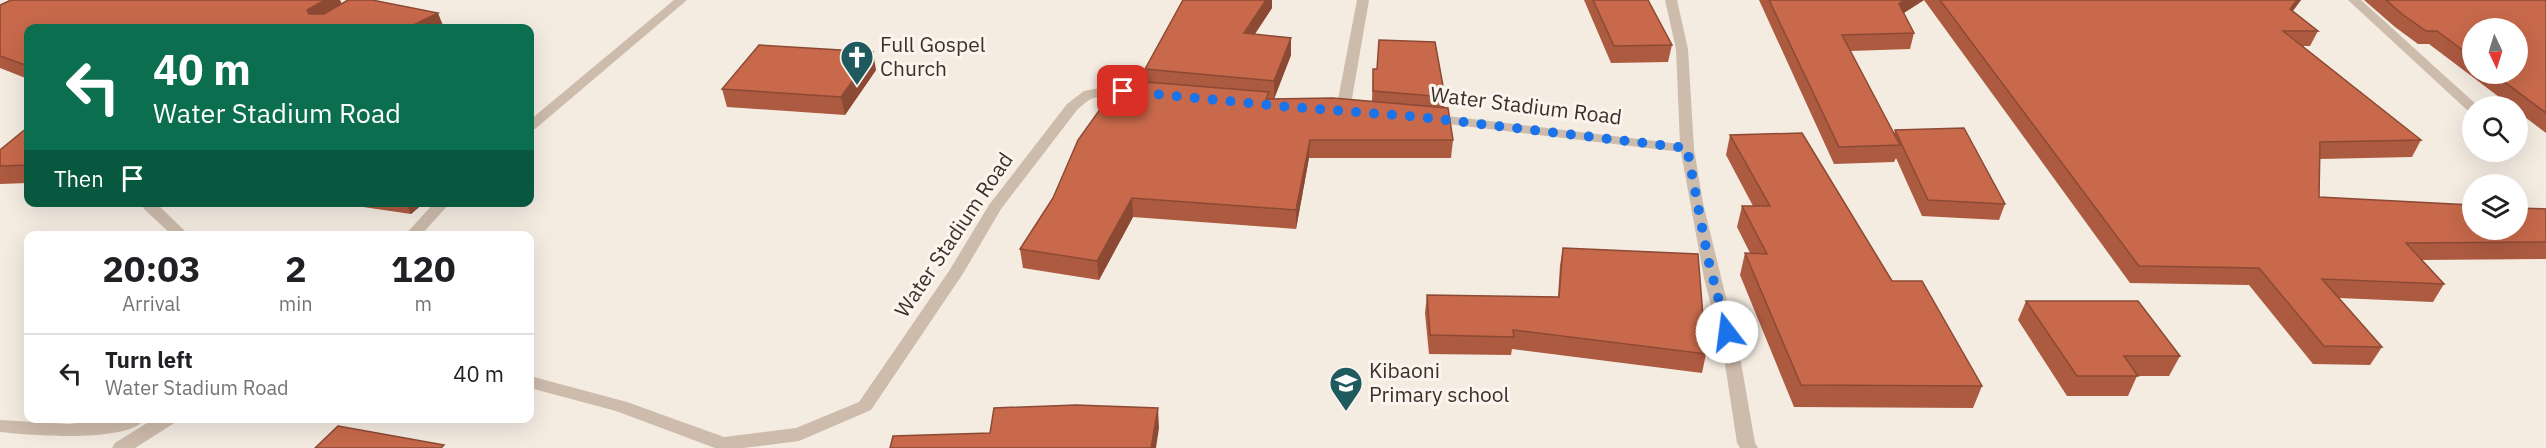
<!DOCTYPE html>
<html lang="en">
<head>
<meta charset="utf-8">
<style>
	:root { --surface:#fff; --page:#f6f6f6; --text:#202124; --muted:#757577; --line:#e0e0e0 }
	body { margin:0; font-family:"IBM Plex Sans",sans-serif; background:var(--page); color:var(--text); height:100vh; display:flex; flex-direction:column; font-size:22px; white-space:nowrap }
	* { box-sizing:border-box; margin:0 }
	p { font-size:20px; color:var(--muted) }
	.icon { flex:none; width:33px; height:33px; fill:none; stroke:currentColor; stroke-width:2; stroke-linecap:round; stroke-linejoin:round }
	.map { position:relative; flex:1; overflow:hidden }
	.side { position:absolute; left:24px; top:231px; width:510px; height:192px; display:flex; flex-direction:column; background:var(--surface); border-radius:12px; box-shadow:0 6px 24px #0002 }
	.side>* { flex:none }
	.hud { position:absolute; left:24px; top:24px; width:510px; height:183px; border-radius:12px; box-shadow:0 6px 24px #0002; background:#0b6e4f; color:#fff; overflow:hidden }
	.needle { width:39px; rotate:176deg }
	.fabs { position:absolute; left:2462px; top:18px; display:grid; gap:12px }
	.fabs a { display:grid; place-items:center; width:66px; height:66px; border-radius:50%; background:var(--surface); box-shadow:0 6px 24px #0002; font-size:30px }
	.pin { position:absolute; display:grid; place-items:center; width:51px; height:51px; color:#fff; margin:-26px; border-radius:12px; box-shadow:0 3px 9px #0006 }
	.me { position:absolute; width:66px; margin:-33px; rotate:345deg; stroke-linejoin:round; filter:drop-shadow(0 0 4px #0008) }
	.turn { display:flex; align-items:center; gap:21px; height:126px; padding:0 30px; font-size:27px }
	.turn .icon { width:78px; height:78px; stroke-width:2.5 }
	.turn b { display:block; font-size:42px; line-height:51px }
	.then { display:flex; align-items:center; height:57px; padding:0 30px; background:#0003; gap:12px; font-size:22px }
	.eta { display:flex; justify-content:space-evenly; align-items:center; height:102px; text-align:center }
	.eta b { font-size:36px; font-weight:700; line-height:42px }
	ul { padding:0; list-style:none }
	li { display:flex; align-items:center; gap:18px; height:78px; padding:0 30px; border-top:2px solid var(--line) }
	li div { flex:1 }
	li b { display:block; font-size:22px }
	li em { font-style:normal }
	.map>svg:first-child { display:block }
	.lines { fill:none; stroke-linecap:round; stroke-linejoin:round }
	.minor { fill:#cdbbac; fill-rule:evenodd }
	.wall { fill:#ac5a40; fill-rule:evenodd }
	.shaded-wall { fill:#8c4a34 }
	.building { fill:#c8694b; stroke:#8c4a34; stroke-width:1.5 }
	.route { stroke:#1a73e8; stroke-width:10; stroke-dasharray:0 18 }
	.labels { text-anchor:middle; stroke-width:6; stroke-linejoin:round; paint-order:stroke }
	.poi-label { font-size:21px; fill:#3b302b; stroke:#fbf5ee; text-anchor:start }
	.street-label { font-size:21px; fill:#3b302b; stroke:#fbf5ee }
</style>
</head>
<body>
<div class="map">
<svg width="2546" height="448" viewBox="0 0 2546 448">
	<rect width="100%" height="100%" fill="#f4ebe1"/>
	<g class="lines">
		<g class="minor">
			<path d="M 674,0 L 687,0 L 535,129 L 530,130 L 530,120 Z"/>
			<path d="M 1357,0 L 1369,0 L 1350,110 L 1343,114 L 1336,110 Z"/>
			<path d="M 1665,0 L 1677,0 L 1688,49 L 1694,149 L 1703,203 L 1739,351 L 1755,443 L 1758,448 L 1740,448 L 1737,443 L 1723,351 L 1704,278 L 1681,152 L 1431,122 L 1424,118 L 1431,114 L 1680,144 L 1676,49 Z"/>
			<path d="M 2348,0 L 2361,0 L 2478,106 L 2472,106 L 2472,111 L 2467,110 Z"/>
			<path d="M 1105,87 L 1132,88 L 1139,92 C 1129,101 1109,93 1097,97 C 1089,98 1083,105 1077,110 L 1001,209 L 964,272 L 871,410 L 799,441 L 743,448 L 715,448 L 616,411 L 530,388 L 530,376 L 627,402 L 724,437 L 796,428 L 859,402 L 949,271 L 989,205 L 1067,104 L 1084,91 Z"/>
			<path d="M 141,202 L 155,202 L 190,236 L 173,236 L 144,209 Z"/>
			<path d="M 435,202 L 451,202 L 420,236 L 404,236 Z"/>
			<path d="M 116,418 L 146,418 C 130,444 27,435 0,432 L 0,420 L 69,424 Z"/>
			<path d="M 155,418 L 179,418 L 176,422 L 135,448 L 112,448 L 115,443 Z"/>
		</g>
	</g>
	<g class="wall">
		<path d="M 340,0 L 341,4 L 438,13 L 28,28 L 28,79 L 0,68 L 0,5 Z"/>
		<path d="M 1183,0 L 1272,0 L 1272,8 L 1255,34 L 1291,38 L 1291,55 L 1274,99 L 1372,101 L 1373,69 L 1445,97 L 1444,108 L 1453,140 L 1451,158 L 1309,158 L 1296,229 L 1133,217 L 1099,280 L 1023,268 L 1020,249 L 1145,82 L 1145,69 Z"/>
		<path d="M 1584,0 L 1648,0 L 1672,45 L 1668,62 L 1611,63 Z"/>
		<path d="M 1759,0 L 2301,0 L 2293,11 L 2318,31 L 2310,46 L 2303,46 L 2421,140 L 2412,157 L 2320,159 L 2319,197 L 2546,209 L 2546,259 L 2422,260 L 2444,284 L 2433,302 L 2339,298 L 2382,347 L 2370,365 L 2313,364 L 2249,285 L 2130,283 L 1924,0 L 1904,13 L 1914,33 L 1910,49 L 1850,51 L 1894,134 L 1895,130 L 2005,204 L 1999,220 L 1922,216 L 1896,158 L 1894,162 L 1834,164 Z"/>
		<path d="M 2364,0 L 2546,0 L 2546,133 L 2517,111 L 2517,106 L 2511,106 L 2429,44 L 2418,44 L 2395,27 ZM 2472,28 L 2517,74 L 2472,74 Z"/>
		<path d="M 876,70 L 845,115 L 727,107 L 722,89 Z"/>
		<path d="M 28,127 L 28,183 L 0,184 L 0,150 Z"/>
		<path d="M 1730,135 L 1892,281 L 1982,386 L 1973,408 L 1794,407 L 1740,275 L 1745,253 L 1750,253 L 1737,227 L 1742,206 L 1753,206 L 1726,155 Z"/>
		<path d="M 329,202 L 425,202 L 411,214 Z"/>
		<path d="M 1563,248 L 1706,354 L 1702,373 L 1512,349 L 1511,355 L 1429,354 L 1425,313 L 1427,295 L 1558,297 L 1560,265 Z"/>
		<path d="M 2026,301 L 2180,356 L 2169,376 L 2137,376 L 2128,396 L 2067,396 L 2018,320 Z"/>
	</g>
	<g class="shaded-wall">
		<path d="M 325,0 L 340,0 L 344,9 L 316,28 L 307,10 Z"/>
		<path d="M 1266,0 L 1272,0 L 1272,8 L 1244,50 L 1244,33 Z"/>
		<path d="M 1904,0 L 1924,0 L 1894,19 L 1899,4 Z"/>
		<path d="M 2297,0 L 2301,0 L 2282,24 L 2290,9 Z"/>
		<path d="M 438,13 L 444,28 L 407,28 Z"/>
		<path d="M 1291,38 L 1291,55 L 1274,99 L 1274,81 Z"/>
		<path d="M 873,52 L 876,70 L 845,115 L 841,97 Z"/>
		<path d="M 1310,140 L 1309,158 L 1296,229 L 1296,210 Z"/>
		<path d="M 1132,198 L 1133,217 L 1099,280 L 1097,261 Z"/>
		<path d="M 406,202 L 425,202 L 411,214 Z"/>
		<path d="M 1158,408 L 1159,428 L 1156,448 L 1151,448 Z"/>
	</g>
	<g class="building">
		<path d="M 11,0 L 325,0 L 307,10 L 309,14 L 324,14 L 348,0 L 372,0 L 438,13 L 407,28 L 28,28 L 28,66 L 0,56 L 0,5 Z"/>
		<path d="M 1183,0 L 1266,0 L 1244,33 L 1291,38 L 1274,81 L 1145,69 Z"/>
		<path d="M 1593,0 L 1648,0 L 1672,45 L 1614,46 Z"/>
		<path d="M 1769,0 L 1904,0 L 1899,4 L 1914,33 L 1842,35 L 1900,145 L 1839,147 Z"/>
		<path d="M 1940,0 L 2297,0 L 2290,9 L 2318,31 L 2283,31 L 2421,140 L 2320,142 L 2319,197 L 2472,205 L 2472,230 L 2517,230 L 2517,208 L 2546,209 L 2546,242 L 2406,243 L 2444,284 L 2322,279 L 2382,347 L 2324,346 L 2259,268 L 2139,266 Z"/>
		<path d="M 2386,0 L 2546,0 L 2546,113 L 2494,74 L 2517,74 L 2517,28 L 2472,28 L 2472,57 L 2437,31 L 2426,31 L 2402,14 Z"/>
		<path d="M 1379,40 L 1435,42 L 1445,97 L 1373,91 L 1373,69 L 1377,69 Z"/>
		<path d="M 759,45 L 873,52 L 841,97 L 722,89 Z"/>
		<path d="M 1121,80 L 1269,92 L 1266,99 L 1333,98 L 1448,108 L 1453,140 L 1310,140 L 1296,210 L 1132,198 L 1097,261 L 1020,249 L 1053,198 L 1078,140 Z"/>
		<path d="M 28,127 L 28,165 L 0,166 L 0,150 Z"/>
		<path d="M 1964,128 L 2005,204 L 1928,200 L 1895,130 Z"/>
		<path d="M 1802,133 L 1892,281 L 1922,281 L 1982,386 L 1801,385 L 1745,253 L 1767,254 L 1742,206 L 1770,206 L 1730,135 Z"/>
		<path d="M 1563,248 L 1698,254 L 1706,354 L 1513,330 L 1514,337 L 1430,335 L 1427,295 L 1559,297 Z"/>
		<path d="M 2026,301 L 2138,301 L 2180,356 L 2124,356 L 2138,376 L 2077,376 Z"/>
		<path d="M 1076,405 L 1158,408 L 1151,448 L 890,448 L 893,436 L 990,433 L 994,408 Z"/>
		<path d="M 338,426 L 444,445 L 441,448 L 315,448 Z"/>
	</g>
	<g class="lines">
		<path class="route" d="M 1123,91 L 1279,106 L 1420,117 L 1687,148 L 1708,259 L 1727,332"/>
	</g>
	<defs>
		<symbol id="church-pin" viewBox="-11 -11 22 30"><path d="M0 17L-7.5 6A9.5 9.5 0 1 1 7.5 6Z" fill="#1f5a5e" stroke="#fbf5ee"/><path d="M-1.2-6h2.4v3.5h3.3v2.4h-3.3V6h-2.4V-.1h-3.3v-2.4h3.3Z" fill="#fff"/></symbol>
		<symbol id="school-pin" viewBox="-11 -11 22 30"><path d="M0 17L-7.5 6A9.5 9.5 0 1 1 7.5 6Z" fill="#1f5a5e" stroke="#fbf5ee"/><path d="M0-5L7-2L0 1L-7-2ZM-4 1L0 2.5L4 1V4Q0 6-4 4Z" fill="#fff"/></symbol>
	</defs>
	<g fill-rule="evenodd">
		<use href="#church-pin" x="838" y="38" width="38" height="52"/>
		<use href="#school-pin" x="1327" y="364" width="38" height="52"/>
	</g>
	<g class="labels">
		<g class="poi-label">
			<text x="880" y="52">Full Gospel<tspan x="880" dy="24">Church</tspan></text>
			<text x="1369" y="378">Kibaoni<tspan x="1369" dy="24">Primary school</tspan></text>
		</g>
		<g class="street-label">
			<text transform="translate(1526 106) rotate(7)" y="7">Water Stadium Road</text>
			<text transform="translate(954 235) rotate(-56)" y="7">Water Stadium Road</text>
		</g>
	</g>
</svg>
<div class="fabs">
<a><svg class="needle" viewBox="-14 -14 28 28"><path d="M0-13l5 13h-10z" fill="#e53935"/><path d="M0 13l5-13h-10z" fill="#757577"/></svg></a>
<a><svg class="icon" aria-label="search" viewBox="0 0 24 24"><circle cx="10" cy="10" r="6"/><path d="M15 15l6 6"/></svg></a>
<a><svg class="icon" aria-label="layers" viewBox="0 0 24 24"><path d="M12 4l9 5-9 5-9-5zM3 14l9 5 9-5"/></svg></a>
</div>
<div class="pin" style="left:1123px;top:91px;background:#d93025"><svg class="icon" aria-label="arrive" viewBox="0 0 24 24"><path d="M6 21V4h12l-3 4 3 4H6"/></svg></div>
<svg class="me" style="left:1727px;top:332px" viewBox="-20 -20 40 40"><circle r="19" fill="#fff"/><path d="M0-13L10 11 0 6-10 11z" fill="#1a73e8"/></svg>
<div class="hud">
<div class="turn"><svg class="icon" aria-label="left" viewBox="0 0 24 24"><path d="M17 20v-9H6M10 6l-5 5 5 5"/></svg><div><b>40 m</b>Water Stadium Road</div></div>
<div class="then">Then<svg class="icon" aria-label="arrive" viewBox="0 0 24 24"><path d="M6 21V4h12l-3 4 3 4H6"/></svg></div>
</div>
<section class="side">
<div class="eta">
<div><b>20:03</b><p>Arrival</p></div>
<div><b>2</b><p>min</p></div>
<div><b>120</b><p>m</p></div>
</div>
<ul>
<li><svg class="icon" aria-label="left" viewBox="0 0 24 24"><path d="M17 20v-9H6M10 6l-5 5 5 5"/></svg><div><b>Turn left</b><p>Water Stadium Road</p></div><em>40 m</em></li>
</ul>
</section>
</div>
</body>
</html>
